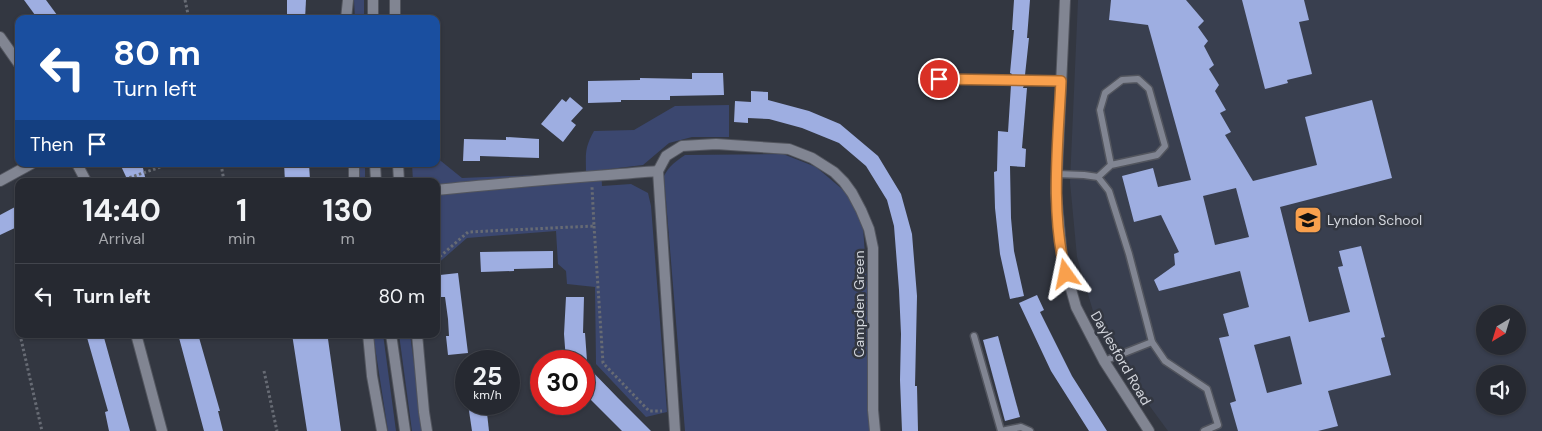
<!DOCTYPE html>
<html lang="en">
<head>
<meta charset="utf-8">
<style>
	:root { --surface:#262931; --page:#32353d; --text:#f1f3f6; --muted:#a4a6ab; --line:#42454d }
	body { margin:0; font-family:"DM Sans",sans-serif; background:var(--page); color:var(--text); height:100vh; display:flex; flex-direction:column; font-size:19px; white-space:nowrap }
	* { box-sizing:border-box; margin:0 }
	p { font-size:16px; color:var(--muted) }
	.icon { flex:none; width:28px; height:28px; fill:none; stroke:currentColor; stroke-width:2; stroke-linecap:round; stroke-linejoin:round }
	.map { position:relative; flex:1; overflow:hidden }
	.side { position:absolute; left:15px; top:178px; width:425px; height:160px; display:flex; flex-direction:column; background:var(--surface); border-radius:10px; box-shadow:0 1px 4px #0004,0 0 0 1px var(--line) }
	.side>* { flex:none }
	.banner { position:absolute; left:15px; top:15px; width:425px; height:152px; border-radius:10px; box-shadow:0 1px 4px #0004,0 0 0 1px var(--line); background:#1a4fa0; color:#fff; overflow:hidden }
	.needle { width:32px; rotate:218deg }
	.buttons { position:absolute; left:1476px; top:305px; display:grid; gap:10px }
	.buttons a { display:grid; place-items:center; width:50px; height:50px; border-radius:50%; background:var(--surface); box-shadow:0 1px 4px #0004,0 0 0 1px var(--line); font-size:25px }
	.speed { position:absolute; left:455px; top:350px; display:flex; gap:10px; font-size:25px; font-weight:700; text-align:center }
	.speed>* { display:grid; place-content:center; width:65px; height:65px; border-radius:50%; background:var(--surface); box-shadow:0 1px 4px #0004,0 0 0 1px var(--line); line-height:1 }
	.speed small { font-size:12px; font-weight:400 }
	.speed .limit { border:8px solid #d22; background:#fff; color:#111 }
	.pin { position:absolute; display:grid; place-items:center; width:42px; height:42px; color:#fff; margin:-21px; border:2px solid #fff; border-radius:50%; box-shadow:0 1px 5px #0007 }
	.me { position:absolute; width:55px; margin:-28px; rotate:348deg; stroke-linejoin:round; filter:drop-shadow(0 0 4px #0008) }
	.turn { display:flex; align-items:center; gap:18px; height:105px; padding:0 15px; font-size:22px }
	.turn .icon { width:65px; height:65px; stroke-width:2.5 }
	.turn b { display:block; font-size:35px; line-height:42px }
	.then { display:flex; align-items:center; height:48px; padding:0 15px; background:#0003; gap:10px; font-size:19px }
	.eta { display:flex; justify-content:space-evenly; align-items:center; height:85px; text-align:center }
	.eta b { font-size:30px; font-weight:700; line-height:35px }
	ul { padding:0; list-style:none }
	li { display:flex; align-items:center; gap:15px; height:65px; padding:0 15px; border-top:1px solid var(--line) }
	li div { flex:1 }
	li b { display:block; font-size:19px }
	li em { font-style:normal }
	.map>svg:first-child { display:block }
	.built { fill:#393f4f; fill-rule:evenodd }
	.green { fill:#3b476f }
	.building { fill:#9eaee1; fill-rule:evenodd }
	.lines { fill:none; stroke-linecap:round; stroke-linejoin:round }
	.service-casing { stroke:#52555e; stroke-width:9 }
	.minor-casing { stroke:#52555e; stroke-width:12 }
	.tertiary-casing { stroke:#52555e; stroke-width:12 }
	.path { stroke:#676b74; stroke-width:3; stroke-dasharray:2.5 2.5; stroke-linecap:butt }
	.service { stroke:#818592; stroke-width:6 }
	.minor { stroke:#818592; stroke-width:10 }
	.tertiary { stroke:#818592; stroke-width:10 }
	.route-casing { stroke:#a26832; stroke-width:12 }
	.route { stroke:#f9a04d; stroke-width:9 }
	.labels { text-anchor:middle; stroke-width:5; stroke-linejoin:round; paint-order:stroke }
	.poi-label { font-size:14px; fill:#d3d6dd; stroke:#333741; text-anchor:start }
	.street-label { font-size:14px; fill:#d3d6dd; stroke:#333741 }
</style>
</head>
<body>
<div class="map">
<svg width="1542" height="431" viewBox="0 0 1542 431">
	<rect width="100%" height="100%" fill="#333741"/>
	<path class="built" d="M 1078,0 L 1542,0 L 1542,431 L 1168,431 L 1124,371 L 1109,345 L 1093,311 L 1077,257 L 1070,182 ZM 1485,314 L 1518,314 L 1518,346 L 1485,346 ZM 1485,374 L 1518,374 L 1518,406 L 1485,406 Z"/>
	<g class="green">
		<path d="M 354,0 L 364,0 L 364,19 L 355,19 Z"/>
		<path d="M 729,105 L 729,137 L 692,137 L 669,143 L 643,165 L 601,170 L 602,186 L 631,184 L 648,193 L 651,206 L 667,412 L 646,417 L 596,364 L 595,287 L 567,284 L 566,271 L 558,264 L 556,231 L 467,238 L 436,265 L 436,181 L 413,181 L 412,164 L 436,164 L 436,157 L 462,178 L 586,173 C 586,154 584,149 594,131 L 634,130 L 675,106 Z"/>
		<path d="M 783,154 L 816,167 L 848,194 L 863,227 L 869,312 L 870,431 L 685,431 L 664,176 C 669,166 676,161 685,155 Z"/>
		<rect x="358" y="164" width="7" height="17"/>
		<path d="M 373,334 L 383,334 L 396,431 L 388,431 Z"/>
		<path d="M 399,334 L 410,334 L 423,431 L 412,431 Z"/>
	</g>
	<g class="building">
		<path d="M 24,0 L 46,0 L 60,19 L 38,19 Z"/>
		<path d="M 287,0 L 306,0 L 305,19 L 287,19 Z"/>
		<path d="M 1014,0 L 1030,0 L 1027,38 L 1029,38 L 1025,75 L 1012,75 L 1012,74 L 1010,73 L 1014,30 L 1012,30 Z"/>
		<path d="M 1111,0 L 1186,0 L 1204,21 L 1198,27 L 1208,41 L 1204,46 L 1214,65 L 1209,69 L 1219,85 L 1215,91 L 1226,110 L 1220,113 L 1231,132 L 1225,135 L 1253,181 L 1317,165 L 1305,117 L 1372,100 L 1392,178 L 1280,207 L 1309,322 L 1350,312 L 1338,267 L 1343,266 L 1339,251 L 1361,246 L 1385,337 L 1381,338 L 1391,375 L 1328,391 L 1338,426 L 1318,431 L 1238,431 L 1230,403 L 1236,401 L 1219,338 L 1229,336 L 1223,314 L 1249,307 L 1240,271 L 1159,291 L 1154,280 L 1175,265 L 1174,254 L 1179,252 L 1161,215 L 1134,222 L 1122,176 L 1153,168 L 1158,187 L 1191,180 L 1148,25 L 1109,20 ZM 1236,188 L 1249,237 L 1215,245 L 1203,196 ZM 1290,336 L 1302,384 L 1267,393 L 1254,345 Z"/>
		<path d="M 1242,0 L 1304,0 L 1309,20 L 1299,22 L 1312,74 L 1287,80 L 1288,83 L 1265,89 Z"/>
		<path d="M 692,73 L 723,73 L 724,95 L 670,96 L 670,100 L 621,100 L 621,102 L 588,103 L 588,81 L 640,80 L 640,78 L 692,79 Z"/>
		<path d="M 1011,85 L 1024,85 L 1023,88 L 1027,88 L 1022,148 L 1026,149 L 1025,167 L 1010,166 L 1011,218 L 1014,251 L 1024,296 L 1010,299 L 1000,254 L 995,208 L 994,172 L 997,171 L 998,131 L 1008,132 Z"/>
		<path d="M 751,91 L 768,92 L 768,100 L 809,111 L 840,124 L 878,156 L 901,194 L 912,234 L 917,296 L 915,386 L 917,386 L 918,431 L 902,431 L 900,380 L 901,334 L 899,290 L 894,226 L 887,200 L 866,166 L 839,143 L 802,128 L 769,119 L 748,118 L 748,123 L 734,122 L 735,101 L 751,102 Z"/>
		<path d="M 570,97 L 583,108 L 571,121 L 576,125 L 563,142 L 541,124 L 562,99 L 566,102 Z"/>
		<path d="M 506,137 L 539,139 L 539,158 L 480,156 L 480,161 L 463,161 L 464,139 L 506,140 Z"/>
		<path d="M 120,164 L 142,164 L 146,181 L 128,181 Z"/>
		<path d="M 284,164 L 309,164 L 310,180 L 285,181 Z"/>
		<path d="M 15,207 L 19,215 L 19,226 L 0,235 L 0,215 Z"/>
		<path d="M 553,251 L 553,268 L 514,269 L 514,271 L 481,272 L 480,252 Z"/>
		<path d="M 458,273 L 468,353 L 448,355 L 446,336 L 449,336 L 448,319 L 445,297 L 441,297 L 439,280 L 441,280 L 440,275 Z"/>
		<path d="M 1037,295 L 1044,310 L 1040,312 L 1072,376 L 1107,431 L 1089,431 L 1051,371 L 1019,303 Z"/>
		<path d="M 566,297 L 584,297 L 583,333 L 585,333 L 587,361 L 566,361 L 564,334 Z"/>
		<path d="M 86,334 L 103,334 L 130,431 L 109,431 L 105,412 L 108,411 Z"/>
		<path d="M 178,334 L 198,334 L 220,411 L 218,411 L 223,431 L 204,431 Z"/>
		<path d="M 292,334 L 325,334 L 326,339 L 328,339 L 341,431 L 307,431 Z"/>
		<path d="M 998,336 L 1020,417 L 1005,421 L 983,340 Z"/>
		<path d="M 584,363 L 618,398 L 651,431 L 622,431 L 584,393 Z"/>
		<path d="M 468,404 L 486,404 L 489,431 L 472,431 Z"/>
	</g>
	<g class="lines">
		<defs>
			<g id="service">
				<path d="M 939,79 L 1061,81"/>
				<path d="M 1057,174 L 1084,175 L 1098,177 L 1109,191 L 1129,254 L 1152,342 L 1165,361 L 1207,389 L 1218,425 L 1204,431"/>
				<path d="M 1098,177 L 1111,165 L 1157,155 L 1165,146 L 1149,89 L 1138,79 L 1122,80 L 1105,93 L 1100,110 L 1111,165"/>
				<path d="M 974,336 L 1001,431 L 1021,427 L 1030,431"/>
				<path d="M 1104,361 L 1152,342"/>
			</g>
			<g id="minor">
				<path d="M 1065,0 L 1056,193 L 1062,257 L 1076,307 L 1104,361 L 1149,431"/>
				<path d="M 346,19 L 348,0"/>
				<path d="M 395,19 L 395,0"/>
				<path d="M 0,37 L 19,64"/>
				<path d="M 77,164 L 86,181"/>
				<path d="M 354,164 L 354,181"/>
				<path d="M 398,164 L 399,181"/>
				<path d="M 0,181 L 31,164"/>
				<path d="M 436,190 C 510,182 584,177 658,171"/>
				<path d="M 136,334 L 162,431"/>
				<path d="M 368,334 L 372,376 L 382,431"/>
				<path d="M 417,334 L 424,412 L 427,431"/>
				<path d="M 675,431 L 658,171 L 666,156 L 682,146 L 716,144 L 789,149 L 812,158 L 834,172 L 844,182 L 852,193 L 861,210 L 869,229 L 873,248 L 873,410 L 875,431"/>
			</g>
			<g id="tertiary">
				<path d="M 373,19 L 373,0"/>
				<path d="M 375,164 L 376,181"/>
				<path d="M 391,334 L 405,431"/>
			</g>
		</defs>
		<use href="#service" class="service-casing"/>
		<use href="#minor" class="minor-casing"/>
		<use href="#tertiary" class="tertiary-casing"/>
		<g class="path">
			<path d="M 185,0 L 189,19"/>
			<path d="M 221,164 L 224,181"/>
			<path d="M 120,181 L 169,164"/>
			<path d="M 594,226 L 603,363 L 649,411 L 662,411"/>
			<path d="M 436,260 L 468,232 L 594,226 L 592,187"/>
			<path d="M 21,339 L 42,431"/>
			<path d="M 264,371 L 277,431"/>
		</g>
		<use href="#service" class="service"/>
		<use href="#minor" class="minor"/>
		<use href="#tertiary" class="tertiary"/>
	</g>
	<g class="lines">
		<defs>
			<path id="route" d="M 939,79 L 1061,81 C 1058,142 1050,215 1066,274"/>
		</defs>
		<use href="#route" class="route-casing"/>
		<use href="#route" class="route"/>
	</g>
	<defs>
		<symbol id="school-square" viewBox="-11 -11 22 22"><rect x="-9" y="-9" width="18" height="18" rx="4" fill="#f9a04d" stroke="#333741"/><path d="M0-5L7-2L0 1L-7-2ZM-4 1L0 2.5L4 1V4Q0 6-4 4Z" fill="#111"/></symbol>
	</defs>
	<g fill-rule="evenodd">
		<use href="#school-square" x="1292" y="204" width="32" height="32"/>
	</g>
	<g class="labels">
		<g class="poi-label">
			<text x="1327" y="225">Lyndon School</text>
		</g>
		<g class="street-label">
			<text transform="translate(859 304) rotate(-90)" y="5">Campden Green</text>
			<text transform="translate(1121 358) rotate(60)" y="5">Daylesford Road</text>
		</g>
	</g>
</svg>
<div class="buttons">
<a><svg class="needle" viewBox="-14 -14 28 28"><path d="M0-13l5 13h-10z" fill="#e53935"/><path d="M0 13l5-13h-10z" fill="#a4a6ab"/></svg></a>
<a><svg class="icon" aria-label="sound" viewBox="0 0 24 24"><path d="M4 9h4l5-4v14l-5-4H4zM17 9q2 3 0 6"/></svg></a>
</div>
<div class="speed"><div>25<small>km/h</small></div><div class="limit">30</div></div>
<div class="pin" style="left:939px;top:79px;background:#d93025"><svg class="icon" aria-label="arrive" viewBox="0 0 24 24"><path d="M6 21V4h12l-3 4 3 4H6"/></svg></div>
<svg class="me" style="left:1066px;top:274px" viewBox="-20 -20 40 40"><path d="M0-17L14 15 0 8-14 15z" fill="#f9a04d" stroke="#fff" stroke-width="4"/></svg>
<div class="banner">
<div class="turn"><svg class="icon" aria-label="left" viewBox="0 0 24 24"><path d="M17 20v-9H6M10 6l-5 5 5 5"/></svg><div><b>80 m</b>Turn left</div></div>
<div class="then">Then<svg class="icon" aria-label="arrive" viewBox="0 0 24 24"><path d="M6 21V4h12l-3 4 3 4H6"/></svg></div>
</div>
<section class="side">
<div class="eta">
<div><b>14:40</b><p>Arrival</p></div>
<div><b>1</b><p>min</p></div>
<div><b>130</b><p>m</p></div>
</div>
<ul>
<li><svg class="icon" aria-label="left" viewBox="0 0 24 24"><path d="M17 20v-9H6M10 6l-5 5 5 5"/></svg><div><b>Turn left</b></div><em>80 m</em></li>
</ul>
</section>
</div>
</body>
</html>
